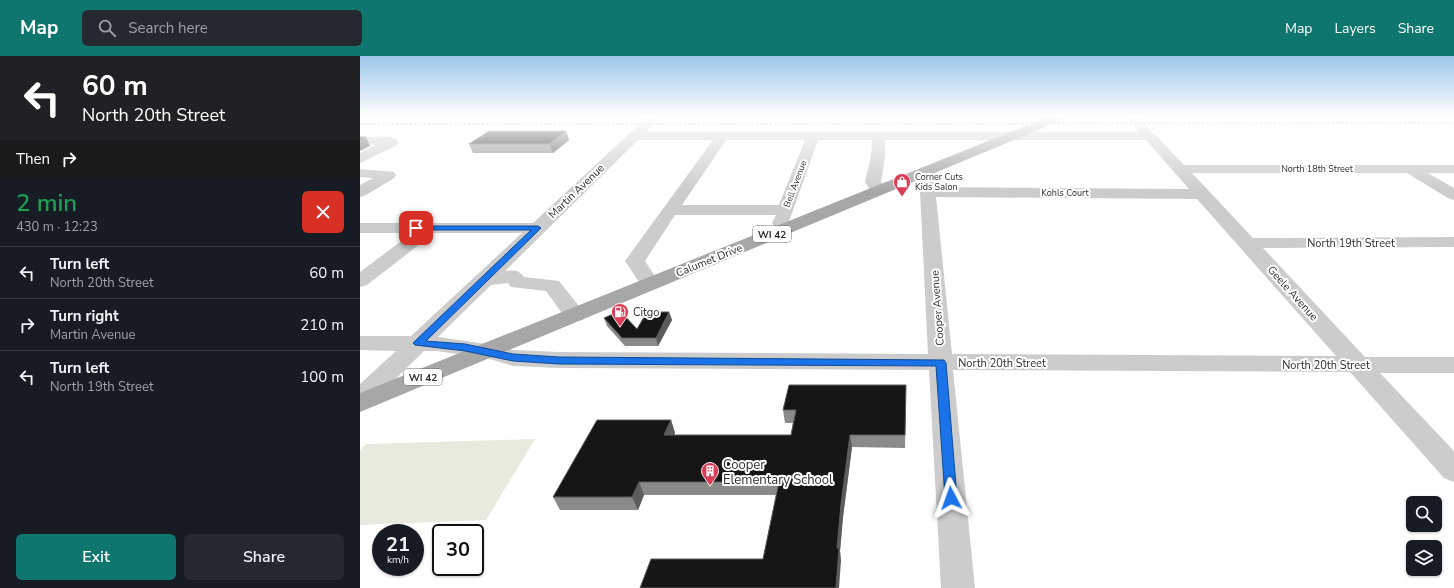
<!DOCTYPE html>
<html lang="en">
<head>
<meta charset="utf-8">
<style>
	:root { --surface:#171b24; --page:#242831; --text:#f1f3f6; --muted:#9ea1a6; --line:#363941; --accent:#0f766e }
	body { margin:0; font-family:"Nunito Sans",sans-serif; background:var(--page); color:var(--text); height:100vh; display:flex; flex-direction:column; font-size:15px; white-space:nowrap }
	* { box-sizing:border-box; margin:0 }
	p { font-size:13px; color:var(--muted) }
	.icon { flex:none; width:22px; height:22px; fill:none; stroke:currentColor; stroke-width:2; stroke-linecap:round; stroke-linejoin:round }
	.map { position:relative; flex:1; overflow:hidden }
	.details { display:flex; flex-direction:column; background:var(--surface); width:360px }
	.details>* { flex:none }
	.banner { background:#202124; color:#fff; overflow:hidden }
	.fabs { position:absolute; left:1046px; top:440px; display:grid; gap:8px }
	.fabs a { display:grid; place-items:center; width:36px; height:36px; border-radius:6px; background:var(--surface); box-shadow:0 1px 3px #0004; font-size:20px }
	.speed { position:absolute; left:12px; top:468px; display:flex; gap:8px; font-size:20px; font-weight:700; text-align:center }
	.speed>* { display:grid; place-content:center; width:52px; height:52px; border-radius:50%; background:var(--surface); box-shadow:0 1px 3px #0004; line-height:1 }
	.speed small { font-size:10px; font-weight:400 }
	.speed .limit { border:2px solid #111; border-radius:6px; background:#fff; color:#111 }
	.pin { position:absolute; display:grid; place-items:center; width:34px; height:34px; color:#fff; margin:-17px; border-radius:8px; box-shadow:0 2px 6px #0006 }
	.me { position:absolute; width:44px; margin:-22px; rotate:356deg; stroke-linejoin:round; filter:drop-shadow(0 0 3px #0008) }
	.turn { display:flex; align-items:center; gap:14px; height:84px; padding:0 16px; font-size:18px }
	.turn .icon { width:52px; height:52px; stroke-width:2.5 }
	.turn b { display:block; font-size:28px; line-height:34px }
	.then { display:flex; align-items:center; height:38px; padding:0 16px; background:#0003; gap:8px; font-size:15px }
	.round { display:grid; place-items:center; flex:none; width:42px; height:42px; border-radius:6px; background:var(--page) }
	.summary { display:flex; align-items:center; justify-content:space-between; height:68px; padding:0 16px }
	h1 { font-size:24px; font-weight:600; line-height:30px; color:#1e9e55 }
	.primary-button { display:flex; gap:8px; margin-top:auto; padding:8px 16px }
	.primary-button a { flex:1; height:46px; border-radius:6px; background:var(--accent); color:#fff; font-size:16px; font-weight:600; line-height:46px; text-align:center }
	.primary-button a+a { background:var(--page); color:var(--text) }
	ul { padding:0; list-style:none }
	li { display:flex; align-items:center; gap:12px; height:52px; padding:0 16px; border-top:1px solid var(--line) }
	li div { flex:1 }
	li b { display:block; font-size:15px }
	li em { font-style:normal }
	header { display:flex; align-items:center; gap:24px; box-sizing:border-box; height:56px; padding:0 20px; background:var(--accent); color:#fff }
	header strong { font-size:19px }
	nav { display:flex; gap:22px; margin-inline-start:auto; font-size:14px }
	.search { width:280px; height:36px; background:var(--page); display:flex; align-items:center; gap:10px; box-sizing:border-box; padding:0 14px; border-radius:6px; color:var(--muted); font-size:15px }
	main { display:flex; flex:1; min-height:0 }
	.map>svg:first-child { display:block }
	.green { fill:#e6ebdd }
	.lines { fill:none; stroke-linecap:round; stroke-linejoin:round }
	.path { stroke:#ccc; stroke-width:1.5; stroke-dasharray:1 1; stroke-linecap:butt }
	.minor { fill:#ccc; fill-rule:evenodd }
	.major { fill:#a7a7a7; fill-rule:evenodd }
	.rail { stroke:#848484; stroke-width:2; stroke-dasharray:2.5 2; stroke-linecap:butt }
	.wall { fill:#8a8a8a }
	.shaded-wall { fill:#5c5c5c }
	.building { fill:#161616; stroke:#5c5c5c }
	.route { fill:#1a73e8; stroke:#114b97 }
	.labels { text-anchor:middle; stroke-width:4; stroke-linejoin:round; paint-order:stroke }
	.far-street-label { font-size:9px; fill:#2f2f2f; stroke:#fff }
	.far-poi-label { font-size:9px; fill:#2f2f2f; stroke:#fff; text-anchor:start }
	.shield { fill:#fff; stroke:#6d6d6d; stroke-width:1 }
	.shield-label { font-size:10px; font-weight:bold; fill:#2f2f2f }
	.street-label { font-size:11px; fill:#2f2f2f; stroke:#fff }
	.poi-label { font-size:11px; fill:#2f2f2f; stroke:#fff; text-anchor:start }
	.near-poi-label { font-size:13px; fill:#2f2f2f; stroke:#fff; text-anchor:start }
</style>
</head>
<body>
<header>
<strong>Map</strong>
<div class="search"><svg class="icon" aria-label="search" viewBox="0 0 24 24"><circle cx="10" cy="10" r="6"/><path d="M15 15l6 6"/></svg>Search here</div>
<nav><a>Map</a><a>Layers</a><a>Share</a></nav>
</header>
<main>
<section class="details">
<div class="banner">
<div class="turn"><svg class="icon" aria-label="left" viewBox="0 0 24 24"><path d="M17 20v-9H6M10 6l-5 5 5 5"/></svg><div><b>60 m</b>North 20th Street</div></div>
<div class="then">Then<svg class="icon" aria-label="right" viewBox="0 0 24 24"><path d="M7 20v-9h11M14 6l5 5-5 5"/></svg></div>
</div>
<div class="summary"><div><h1>2 min</h1><p>430 m · 12:23</p></div><a class="round" style="background:#d93025;color:#fff"><svg class="icon" aria-label="close" viewBox="0 0 24 24"><path d="M6 6l12 12M18 6L6 18"/></svg></a></div>
<ul>
<li><svg class="icon" aria-label="left" viewBox="0 0 24 24"><path d="M17 20v-9H6M10 6l-5 5 5 5"/></svg><div><b>Turn left</b><p>North 20th Street</p></div><em>60 m</em></li>
<li><svg class="icon" aria-label="right" viewBox="0 0 24 24"><path d="M7 20v-9h11M14 6l5 5-5 5"/></svg><div><b>Turn right</b><p>Martin Avenue</p></div><em>210 m</em></li>
<li><svg class="icon" aria-label="left" viewBox="0 0 24 24"><path d="M17 20v-9H6M10 6l-5 5 5 5"/></svg><div><b>Turn left</b><p>North 19th Street</p></div><em>100 m</em></li>
</ul>
<div class="primary-button"><a>Exit</a><a>Share</a></div>
</section>
<div class="map">
<svg width="1094" height="532" viewBox="0 0 1094 532">
	<rect width="100%" height="100%" fill="#fff"/>
	<path class="green" d="M 175,383 L 126,464 L 0,469 L 0,395 L 6,388 Z"/>
	<g class="lines">
		<path class="path" d="M 0,61 L 4,61"/>
		<g class="minor">
			<path d="M 287,61 L 300,61 L 286,76 L 779,76 L 766,61 L 778,61 L 824,109 L 1094,109 L 1094,117 L 1068,117 L 1094,132 L 1094,144 L 1088,142 L 1047,117 L 832,117 L 893,182 L 1094,181 L 1094,191 L 903,192 L 1005,301 L 1094,301 L 1094,317 L 1020,317 L 1094,395 L 1094,426 L 1084,422 L 990,316 L 593,314 L 615,532 L 581,532 L 569,314 L 199,312 L 153,310 L 126,302 L 77,295 L 64,295 L 9,349 L 0,352 L 0,328 L 36,295 L 0,294 L 0,280 L 51,280 L 162,177 L 74,177 L 7,229 L 0,231 L 0,216 L 52,177 L 0,177 L 0,167 L 173,167 ZM 278,84 L 353,84 L 265,205 L 283,232 L 290,234 L 297,232 L 300,228 L 285,205 L 315,159 L 416,159 L 412,167 L 415,171 L 421,172 L 427,171 L 458,84 L 512,84 L 511,100 L 505,126 L 512,137 L 518,139 L 524,137 L 526,134 L 521,126 L 525,100 L 525,84 L 786,84 L 829,133 L 575,131 L 573,115 L 571,112 L 566,111 L 561,112 L 559,115 L 568,298 L 199,296 L 153,294 L 126,288 L 78,281 L 131,229 L 148,227 L 151,231 L 186,235 L 207,264 L 215,265 L 223,264 L 226,259 L 199,225 L 164,221 C 159,214 154,214 145,215 ZM 366,84 L 445,84 L 419,149 L 322,149 ZM 576,141 L 837,143 L 976,300 L 592,298 Z"/>
			<path d="M 678,61 L 697,61 L 699,63 L 697,66 L 693,67 L 680,64 Z"/>
			<path d="M 8,81 C 17,81 33,78 39,86 L 37,89 L 0,107 L 0,97 L 16,89 L 3,88 L 1,85 L 3,82 Z"/>
			<path d="M 0,113 L 34,116 L 36,119 L 34,122 L 6,139 L 0,141 L 0,129 L 13,122 L 0,121 Z"/>
		</g>
		<path class="major" d="M 688,61 L 704,61 L 702,64 L 0,356 L 0,337 Z"/>
		<path class="rail" d="M 0,68 L 1094,67"/>
	</g>
	<g class="wall">
		<path d="M 206,75 L 209,84 L 193,97 L 113,97 L 109,88 Z"/>
		<path d="M 309,256 L 312,264 L 298,290 L 265,290 L 247,270 L 244,262 L 277,273 Z"/>
		<path d="M 546,329 L 545,392 L 492,391 L 483,461 L 480,495 L 481,505 L 403,503 L 416,439 L 284,439 L 278,454 L 200,454 L 193,441 L 311,364 L 315,377 L 314,379 L 431,379 L 433,367 L 425,367 L 423,354 Z"/>
	</g>
	<g class="shaded-wall">
		<path d="M 206,75 L 209,84 L 193,97 L 189,88 Z"/>
		<path d="M 6,81 L 10,90 L 0,95 L 0,84 Z"/>
		<path d="M 309,256 L 312,264 L 298,290 L 296,282 Z"/>
		<path d="M 311,364 L 315,377 L 308,392 L 304,379 Z"/>
		<path d="M 490,379 L 492,391 L 483,461 L 480,495 L 481,505 L 479,532 L 476,532 L 477,492 L 481,448 Z"/>
		<path d="M 279,426 L 284,439 L 278,454 L 272,441 Z"/>
	</g>
	<g class="building">
		<path d="M 129,75 L 206,75 L 189,88 L 109,88 Z"/>
		<path d="M 0,81 L 6,81 L 0,84 Z"/>
		<path d="M 260,255 L 277,273 L 287,256 L 309,256 L 296,282 L 262,282 L 244,262 Z"/>
		<path d="M 429,329 L 546,329 L 545,379 L 490,379 L 481,448 L 477,492 L 479,492 L 476,532 L 280,532 L 291,503 L 403,503 L 419,426 L 279,426 L 272,441 L 193,441 L 237,364 L 311,364 L 304,379 L 431,379 L 436,354 L 423,354 Z"/>
	</g>
	<linearGradient id="sky" x2="0" y2="1"><stop stop-color="#9cc6e9"/><stop offset="0.45" stop-color="#fff"/><stop offset="1" stop-color="#fff" stop-opacity="0"/></linearGradient>
	<rect width="1094" height="135" fill="url(#sky)"/>
	<path class="route" d="M 54,170 L 178,170 L 181,172 L 66,285 L 105,288 L 153,298 L 199,301 L 584,304 L 586,307 L 597,442 L 595,446 L 591,447 L 586,446 L 585,442 L 576,310 L 199,308 L 153,305 L 105,295 L 55,289 L 53,287 L 55,285 L 171,174 L 56,174 L 53,172 Z"/>
	<defs>
		<symbol id="shop-pin" viewBox="-11 -11 22 30"><path d="M0 17L-7.5 6A9.5 9.5 0 1 1 7.5 6Z" fill="#da3d56" stroke="#fff"/><path d="M-5-2.5h2.3a2.7 3.5 0 0 1 5.4 0H5L5.5 6h-11ZM-1.5-2.5h3a1.5 2.3 0 0 0-3 0Z" fill="#fff"/></symbol>
		<symbol id="fuel-pin" viewBox="-11 -11 22 30"><path d="M0 17L-7.5 6A9.5 9.5 0 1 1 7.5 6Z" fill="#da3d56" stroke="#fff"/><path d="M-5.5-6h7V0h2V4h1.3V-2.5L3-4.5l.8-.8L6-3V5H2.5V1h-1V6h-7ZM-4.2-4.7v3.2H.2V-4.7Z" fill="#fff"/></symbol>
		<symbol id="building-pin" viewBox="-11 -11 22 30"><path d="M0 17L-7.5 6A9.5 9.5 0 1 1 7.5 6Z" fill="#da3d56" stroke="#fff"/><path d="M-4-6H4V6H1V3H-1V6H-4ZM-2.5-4.3h1.7v1.8h-1.7ZM.8-4.3h1.7v1.8H.8ZM-2.5-1h1.7V.8h-1.7ZM.8-1h1.7V.8H.8Z" fill="#fff"/></symbol>
	</defs>
	<g fill-rule="evenodd">
		<use href="#shop-pin" x="532" y="116" width="20" height="27"/>
		<use href="#fuel-pin" x="250" y="246" width="20" height="27"/>
		<use href="#building-pin" x="340" y="405" width="20" height="27"/>
	</g>
	<g class="labels">
		<g class="far-street-label">
			<text x="957" y="116">North 18th Street</text>
			<text transform="translate(435 128) rotate(-69)" y="3">Bell Avenue</text>
			<text x="705" y="140">Kohls Court</text>
		</g>
		<g class="far-poi-label">
			<text x="555" y="124">Corner Cuts<tspan x="555" dy="10">Kids Salon</tspan></text>
		</g>
		<g class="shield">
			<rect x="393" y="170" width="38" height="16" rx="3"/>
			<rect x="44" y="313" width="38" height="16" rx="3"/>
		</g>
		<g class="shield-label">
			<text x="412" y="182">WI 42</text>
			<text x="63" y="325">WI 42</text>
		</g>
		<g class="street-label">
			<text transform="translate(216 135) rotate(-44)" y="4">Martin Avenue</text>
			<text x="991" y="191">North 19th Street</text>
			<text transform="translate(349 204) rotate(-22)" y="4">Calumet Drive</text>
			<text transform="translate(933 237) rotate(48)" y="4">Geele Avenue</text>
			<text transform="translate(577 252) rotate(-94)" y="4">Cooper Avenue</text>
			<text x="642" y="311">North 20th Street</text>
			<text x="966" y="313">North 20th Street</text>
		</g>
		<g class="poi-label">
			<text x="273" y="260">Citgo</text>
		</g>
		<g class="near-poi-label">
			<text x="363" y="413">Cooper<tspan x="363" dy="15">Elementary School</tspan></text>
		</g>
	</g>
</svg>
<div class="fabs">
<a><svg class="icon" aria-label="search" viewBox="0 0 24 24"><circle cx="10" cy="10" r="6"/><path d="M15 15l6 6"/></svg></a>
<a><svg class="icon" aria-label="layers" viewBox="0 0 24 24"><path d="M12 4l9 5-9 5-9-5zM3 14l9 5 9-5"/></svg></a>
</div>
<div class="speed"><div>21<small>km/h</small></div><div class="limit">30</div></div>
<div class="pin" style="left:56px;top:172px;background:#d93025"><svg class="icon" aria-label="arrive" viewBox="0 0 24 24"><path d="M6 21V4h12l-3 4 3 4H6"/></svg></div>
<svg class="me" style="left:591px;top:442px" viewBox="-20 -20 40 40"><path d="M0-17L14 15 0 8-14 15z" fill="#1a73e8" stroke="#fff" stroke-width="4"/></svg>
</div>
</main>
</body>
</html>
